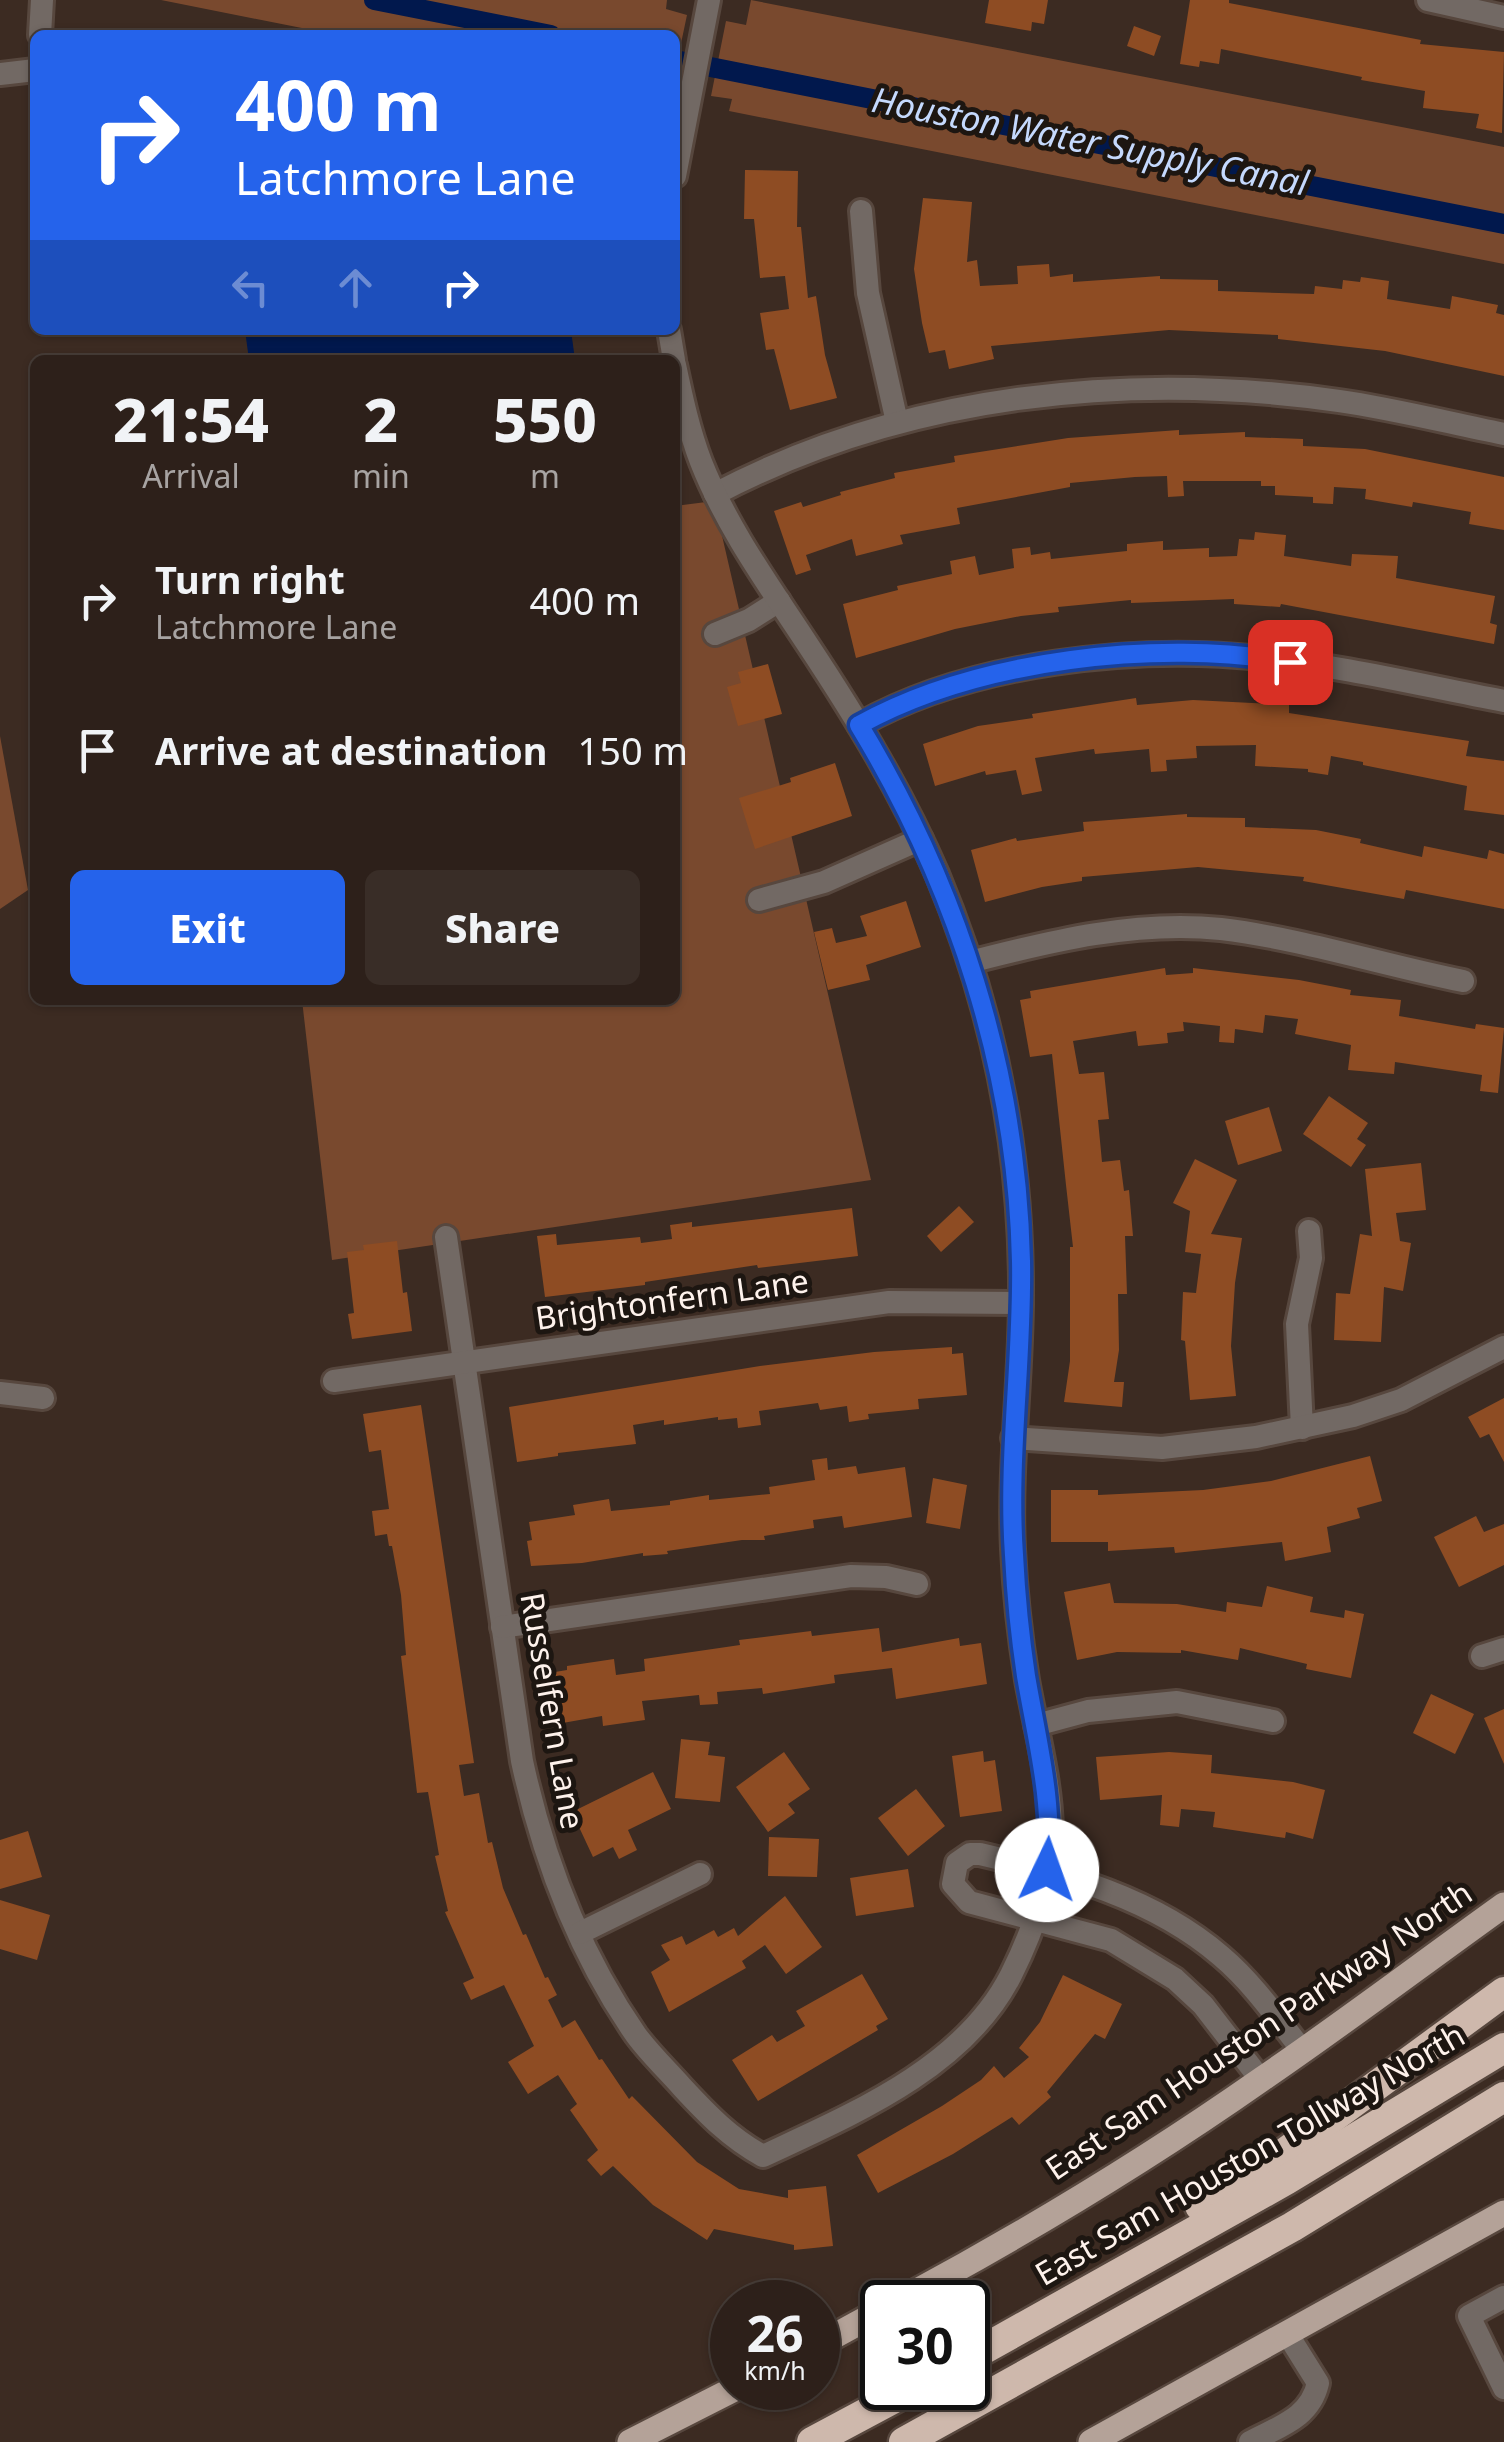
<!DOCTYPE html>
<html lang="en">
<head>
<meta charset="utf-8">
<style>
	:root { --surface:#2d201a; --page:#392d27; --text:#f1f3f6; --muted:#a7a3a2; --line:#483e39; --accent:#2563eb }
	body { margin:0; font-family:"Noto Sans",sans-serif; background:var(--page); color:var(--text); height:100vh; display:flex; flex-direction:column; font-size:38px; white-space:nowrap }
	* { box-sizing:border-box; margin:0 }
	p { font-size:32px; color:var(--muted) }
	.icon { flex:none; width:55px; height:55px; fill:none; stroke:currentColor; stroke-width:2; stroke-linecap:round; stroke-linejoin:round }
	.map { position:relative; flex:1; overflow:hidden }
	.sheet { position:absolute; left:30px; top:355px; width:650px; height:650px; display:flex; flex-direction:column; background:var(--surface); border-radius:15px; box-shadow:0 2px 8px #0004,0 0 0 2px var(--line) }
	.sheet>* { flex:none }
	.guide { position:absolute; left:30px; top:30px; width:650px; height:305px; border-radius:15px; box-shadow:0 2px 8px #0004,0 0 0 2px var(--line); background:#2563eb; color:#fff; overflow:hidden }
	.speed { position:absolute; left:710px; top:2280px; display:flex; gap:20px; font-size:50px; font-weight:700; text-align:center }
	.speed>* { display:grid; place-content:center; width:130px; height:130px; border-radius:50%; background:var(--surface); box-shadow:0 2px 8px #0004,0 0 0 2px var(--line); line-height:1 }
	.speed small { font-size:25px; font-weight:400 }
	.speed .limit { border:5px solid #111; border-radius:15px; background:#fff; color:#111 }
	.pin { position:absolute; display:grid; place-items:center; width:85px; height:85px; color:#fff; margin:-42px; border-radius:20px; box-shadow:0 5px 15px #0006 }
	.me { position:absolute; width:110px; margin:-55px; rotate:3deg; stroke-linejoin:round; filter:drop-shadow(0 0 8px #0008) }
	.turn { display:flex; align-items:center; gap:35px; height:210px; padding:0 40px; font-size:45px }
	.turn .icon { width:130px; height:130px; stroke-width:2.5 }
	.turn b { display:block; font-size:70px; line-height:85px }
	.lanes { display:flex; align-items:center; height:95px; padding:0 40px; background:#0003; justify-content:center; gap:50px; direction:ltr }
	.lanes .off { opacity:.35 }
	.eta { display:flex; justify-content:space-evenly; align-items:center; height:170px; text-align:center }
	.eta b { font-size:60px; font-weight:800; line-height:70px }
	.cta { display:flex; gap:20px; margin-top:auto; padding:20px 40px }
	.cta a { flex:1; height:115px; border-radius:15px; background:var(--accent); color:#fff; font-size:40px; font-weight:800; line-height:115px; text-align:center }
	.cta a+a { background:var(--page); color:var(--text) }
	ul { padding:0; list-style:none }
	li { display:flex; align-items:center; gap:30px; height:150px; padding:0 40px }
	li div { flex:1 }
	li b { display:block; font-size:38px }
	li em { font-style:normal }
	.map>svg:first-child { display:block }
	.green { fill:#79492e }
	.water { fill:#01184d }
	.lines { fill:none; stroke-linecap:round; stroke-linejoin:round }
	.canal { stroke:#01184d; stroke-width:20 }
	.building { fill:#8e4c23 }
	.minor-casing { stroke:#57473e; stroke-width:28 }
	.major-casing { stroke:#57473e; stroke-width:30 }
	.highway-casing { stroke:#57473e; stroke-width:35 }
	.minor { stroke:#726964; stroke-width:22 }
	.major { stroke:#b4a298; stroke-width:25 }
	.highway { stroke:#ceb8ac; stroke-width:30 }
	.route-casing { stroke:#184099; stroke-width:25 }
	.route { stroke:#2563eb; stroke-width:18 }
	.labels { text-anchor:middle; stroke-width:10; stroke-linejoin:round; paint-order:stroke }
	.street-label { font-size:32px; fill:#fef2ec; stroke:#1d1611 }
	.water-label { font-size:35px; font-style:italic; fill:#c5d9fd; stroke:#1d1611 }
</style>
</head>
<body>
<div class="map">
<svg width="1504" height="2442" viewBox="0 0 1504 2442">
	<rect width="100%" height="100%" fill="#3c2b22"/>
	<g class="green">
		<path d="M 161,0 L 667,0 L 666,9 L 687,15 L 675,72 L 675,35 L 337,35 Z"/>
		<path d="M 751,0 L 1504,147 L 1504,264 L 729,111 L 732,99 L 711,96 L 726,21 L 746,25 Z"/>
		<path d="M 714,501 L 871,1180 L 332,1260 L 302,1000 L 675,1000 L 675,506 Z"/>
		<path d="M 0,736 L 28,890 L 0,909 Z"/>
	</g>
	<path class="water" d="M 245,330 L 571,330 L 575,360 L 249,360 Z"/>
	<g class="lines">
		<g class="canal">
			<path d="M 374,0 L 551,35"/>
			<path d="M 675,60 L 1504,224"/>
		</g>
	</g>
	<g class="building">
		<path d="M 989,0 L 1048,0 L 1044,24 L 1032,22 L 1031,31 L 985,23 Z"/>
		<path d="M 1190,0 L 1229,0 L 1229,3 L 1421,40 L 1420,44 L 1504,52 L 1502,133 L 1476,128 L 1479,114 L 1423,108 L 1425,91 L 1361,80 L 1362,77 L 1221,49 L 1219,64 L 1200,61 L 1199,67 L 1180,64 Z"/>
		<path d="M 1134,26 L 1161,36 L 1154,56 L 1127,46 Z"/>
		<path d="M 745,170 L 798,171 L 797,227 L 801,227 L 808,298 L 816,296 L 825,355 L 837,398 L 790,410 L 774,349 L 766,350 L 760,313 L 789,309 L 785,276 L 760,278 L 754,219 L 744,219 Z"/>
		<path d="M 923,198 L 972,202 L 967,262 L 977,260 L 980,286 L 1018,284 L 1017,266 L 1049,264 L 1050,277 L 1073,274 L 1073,282 L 1160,276 L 1160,279 L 1218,280 L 1218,291 L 1314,294 L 1315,286 L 1342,289 L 1343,280 L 1360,282 L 1361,277 L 1389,281 L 1387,299 L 1450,309 L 1452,296 L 1498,305 L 1496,313 L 1504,315 L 1504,376 L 1385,351 L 1278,339 L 1278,335 L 1169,330 L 991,346 L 994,359 L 949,369 L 945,350 L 929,353 L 922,323 L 914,269 Z"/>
		<path d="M 1179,430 L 1179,435 L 1245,432 L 1245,437 L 1303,439 L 1303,446 L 1365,449 L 1504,477 L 1504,530 L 1469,524 L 1471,512 L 1413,502 L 1412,507 L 1365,499 L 1366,489 L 1334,487 L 1333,504 L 1313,503 L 1313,497 L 1275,495 L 1275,486 L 1261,486 L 1261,481 L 1183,481 L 1184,496 L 1168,497 L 1167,476 L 1135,477 L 1070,483 L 1070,487 L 957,508 L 960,524 L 900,535 L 903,544 L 856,556 L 852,539 L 806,555 L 811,570 L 796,575 L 774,511 L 801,502 L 803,507 L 841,495 L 840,492 L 895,478 L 894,473 L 955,462 L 954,456 L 1068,438 Z"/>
		<path d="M 1255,532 L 1286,535 L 1284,556 L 1351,566 L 1352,554 L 1398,556 L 1396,578 L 1495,596 L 1490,623 L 1497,625 L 1494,644 L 1281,604 L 1280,607 L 1234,604 L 1234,599 L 1131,603 L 1131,600 L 1058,607 L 1059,612 L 1021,616 L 955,629 L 856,658 L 843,604 L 898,590 L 897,586 L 952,574 L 950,561 L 975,556 L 979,575 L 1014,568 L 1012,549 L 1030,547 L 1031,555 L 1050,552 L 1051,559 L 1127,551 L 1127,544 L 1163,541 L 1163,550 L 1209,548 L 1209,557 L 1237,556 L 1239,539 L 1254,540 Z"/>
		<path d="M 768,664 L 782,714 L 738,726 L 727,687 L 741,683 L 738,672 Z"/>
		<path d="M 1136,698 L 1137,705 L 1193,700 L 1289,705 L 1289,713 L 1469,741 L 1466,756 L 1504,761 L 1504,815 L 1464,810 L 1467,786 L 1363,765 L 1363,762 L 1331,756 L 1328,775 L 1308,772 L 1308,769 L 1255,766 L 1256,745 L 1196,746 L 1197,758 L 1166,760 L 1167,771 L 1151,772 L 1149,749 L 1095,754 L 1094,749 L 1035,758 L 1042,791 L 1022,795 L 1016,770 L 986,775 L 985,771 L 935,786 L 923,744 L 978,726 L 1033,718 L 1032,714 Z"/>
		<path d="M 835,763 L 852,816 L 755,849 L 739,798 L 791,782 L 790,778 Z"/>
		<path d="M 1187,814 L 1187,817 L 1245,818 L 1245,827 L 1316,830 L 1361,839 L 1360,843 L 1422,857 L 1424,846 L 1487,859 L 1489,850 L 1504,854 L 1504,909 L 1406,890 L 1404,899 L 1303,881 L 1304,877 L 1198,867 L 1082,877 L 1082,881 L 1042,887 L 985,902 L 971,850 L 1016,838 L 1017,841 L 1084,831 L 1083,822 Z"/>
		<path d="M 906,901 L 921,947 L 866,965 L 870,980 L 828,990 L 814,932 L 832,928 L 836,943 L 867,936 L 860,916 Z"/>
		<path d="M 1165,968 L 1166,975 L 1193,973 L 1193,968 L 1299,980 L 1351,990 L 1350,995 L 1401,1000 L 1399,1016 L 1475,1029 L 1476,1024 L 1504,1028 L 1498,1093 L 1480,1091 L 1482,1075 L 1395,1062 L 1394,1074 L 1348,1070 L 1351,1045 L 1295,1034 L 1298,1019 L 1265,1015 L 1263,1033 L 1235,1029 L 1234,1043 L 1219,1042 L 1220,1026 L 1183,1022 L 1184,1031 L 1167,1033 L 1168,1043 L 1138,1046 L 1136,1031 L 1073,1041 L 1079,1074 L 1104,1072 L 1109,1119 L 1098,1120 L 1102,1162 L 1120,1160 L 1124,1191 L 1129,1190 L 1133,1236 L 1125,1236 L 1127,1294 L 1118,1294 L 1119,1350 L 1114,1382 L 1124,1382 L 1122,1407 L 1064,1402 L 1070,1361 L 1070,1247 L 1073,1247 L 1066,1185 L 1052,1054 L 1030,1057 L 1020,1000 L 1031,998 L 1030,991 Z"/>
		<path d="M 1329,1096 L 1368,1123 L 1357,1139 L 1366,1145 L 1351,1167 L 1303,1134 Z"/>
		<path d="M 1269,1107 L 1282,1151 L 1238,1165 L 1225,1121 Z"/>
		<path d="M 1195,1159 L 1237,1180 L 1211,1234 L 1242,1238 L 1235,1283 L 1231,1346 L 1236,1396 L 1190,1400 L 1185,1341 L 1181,1340 L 1183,1292 L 1196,1293 L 1201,1254 L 1185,1252 L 1190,1211 L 1173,1203 Z"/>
		<path d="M 1421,1163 L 1426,1210 L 1396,1213 L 1400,1241 L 1411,1243 L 1403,1291 L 1384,1287 L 1381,1342 L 1334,1340 L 1336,1293 L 1350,1294 L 1360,1234 L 1372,1236 L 1365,1169 Z"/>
		<path d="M 959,1206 L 974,1222 L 941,1252 L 927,1236 Z"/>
		<path d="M 852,1208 L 858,1256 L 758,1268 L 757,1265 L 645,1282 L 645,1285 L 545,1297 L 537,1236 L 556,1234 L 557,1245 L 640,1237 L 641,1243 L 672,1239 L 670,1225 L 692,1222 L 692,1227 Z"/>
		<path d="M 397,1241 L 403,1293 L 407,1292 L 412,1331 L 352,1339 L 348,1314 L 354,1313 L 347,1252 L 364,1250 L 363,1245 Z"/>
		<path d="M 952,1347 L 952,1354 L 963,1353 L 967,1395 L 918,1399 L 919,1409 L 868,1414 L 869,1419 L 849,1422 L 847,1406 L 820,1410 L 818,1403 L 759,1411 L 761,1425 L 738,1428 L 737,1418 L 718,1420 L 718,1417 L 664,1425 L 664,1420 L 633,1425 L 636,1444 L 558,1453 L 558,1456 L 517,1462 L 509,1407 L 760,1366 L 874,1352 Z"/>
		<path d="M 1504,1398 L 1504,1462 L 1489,1434 L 1480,1438 L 1468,1417 Z"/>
		<path d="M 421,1405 L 474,1763 L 459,1765 L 464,1796 L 479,1793 L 488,1843 L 492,1842 L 503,1888 L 523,1935 L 526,1934 L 545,1978 L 548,1977 L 557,1995 L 548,2000 L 562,2028 L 575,2020 L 599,2060 L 602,2059 L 629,2099 L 632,2096 L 697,2162 L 739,2189 L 788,2198 L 788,2190 L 826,2186 L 833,2246 L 794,2250 L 794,2245 L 714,2229 L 707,2240 L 653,2205 L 613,2166 L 601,2176 L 587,2160 L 598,2150 L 570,2110 L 577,2104 L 558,2075 L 528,2094 L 508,2062 L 534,2046 L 504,1985 L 471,2000 L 463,1983 L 474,1978 L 445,1912 L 448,1911 L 435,1856 L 439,1855 L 428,1792 L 417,1793 L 401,1656 L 406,1655 L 401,1595 L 392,1546 L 389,1546 L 387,1534 L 375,1536 L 372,1511 L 389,1509 L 381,1450 L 369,1452 L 363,1414 Z"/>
		<path d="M 1370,1456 L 1382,1501 L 1357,1508 L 1360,1518 L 1327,1527 L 1331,1552 L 1285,1561 L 1282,1542 L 1175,1553 L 1174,1547 L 1108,1551 L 1108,1542 L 1051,1542 L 1051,1490 L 1098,1490 L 1098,1495 L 1203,1490 L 1271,1481 Z"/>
		<path d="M 827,1458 L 828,1470 L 856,1466 L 858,1474 L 905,1467 L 912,1517 L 844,1528 L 842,1516 L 813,1520 L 814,1528 L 764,1536 L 765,1540 L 742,1540 L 667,1551 L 668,1554 L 643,1556 L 643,1553 L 582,1563 L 531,1566 L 527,1541 L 532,1540 L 529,1522 L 575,1515 L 573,1505 L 609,1499 L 611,1511 L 670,1505 L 670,1501 L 709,1495 L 709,1500 L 770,1494 L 769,1487 L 815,1480 L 812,1460 Z"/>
		<path d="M 933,1478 L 967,1485 L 960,1529 L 926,1523 Z"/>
		<path d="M 1476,1516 L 1484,1532 L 1504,1524 L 1504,1565 L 1459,1587 L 1434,1537 Z"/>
		<path d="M 1110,1583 L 1114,1603 L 1177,1604 L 1226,1612 L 1227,1602 L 1262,1607 L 1267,1586 L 1313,1597 L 1310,1612 L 1344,1618 L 1345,1610 L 1364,1614 L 1351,1678 L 1306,1669 L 1307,1664 L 1240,1648 L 1238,1660 L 1181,1650 L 1181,1653 L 1117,1652 L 1077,1660 L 1064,1592 Z"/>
		<path d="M 879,1628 L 882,1652 L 959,1638 L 960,1646 L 981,1643 L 987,1684 L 896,1699 L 892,1668 L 834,1675 L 835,1683 L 763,1694 L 762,1688 L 717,1692 L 718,1704 L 700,1705 L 699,1695 L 642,1701 L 645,1720 L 603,1726 L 602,1716 L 557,1724 L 549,1673 L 567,1670 L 567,1666 L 614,1659 L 616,1675 L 645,1671 L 644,1659 L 740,1645 L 739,1640 L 811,1631 L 812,1636 Z"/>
		<path d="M 1431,1694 L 1474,1714 L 1455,1754 L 1413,1733 Z"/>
		<path d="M 1504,1709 L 1504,1764 L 1484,1718 Z"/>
		<path d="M 681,1739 L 710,1742 L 708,1755 L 725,1757 L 720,1802 L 675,1798 Z"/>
		<path d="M 983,1751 L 984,1762 L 995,1760 L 1002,1811 L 960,1817 L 952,1756 Z"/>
		<path d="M 784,1752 L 810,1789 L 788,1804 L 795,1813 L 768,1832 L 736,1787 Z"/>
		<path d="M 1169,1752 L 1212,1755 L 1211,1773 L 1293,1782 L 1325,1790 L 1313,1839 L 1286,1832 L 1285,1838 L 1213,1827 L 1215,1812 L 1181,1809 L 1179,1827 L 1160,1825 L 1162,1795 L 1100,1800 L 1096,1757 Z"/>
		<path d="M 653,1772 L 671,1809 L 628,1830 L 637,1850 L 619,1859 L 613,1847 L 593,1857 L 572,1812 Z"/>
		<path d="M 916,1789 L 945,1826 L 908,1856 L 878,1818 Z"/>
		<path d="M 28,1831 L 42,1877 L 0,1889 L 0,1840 Z"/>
		<path d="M 769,1837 L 819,1839 L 817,1877 L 768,1876 Z"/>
		<path d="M 908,1869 L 914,1907 L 856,1916 L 850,1878 Z"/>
		<path d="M 785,1896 L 822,1947 L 786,1974 L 765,1945 L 742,1961 L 746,1968 L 669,2012 L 651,1972 L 670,1960 L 661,1945 L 682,1936 L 686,1945 L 714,1930 L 718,1937 L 734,1928 L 738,1936 Z"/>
		<path d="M 0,1900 L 50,1915 L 37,1960 L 0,1949 Z"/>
		<path d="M 862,1974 L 888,2019 L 876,2026 L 878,2030 L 758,2101 L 732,2060 L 772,2035 L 777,2042 L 805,2026 L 796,2011 Z"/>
		<path d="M 1063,1975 L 1122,2004 L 1105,2039 L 1095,2034 L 1047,2092 L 1051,2097 L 1019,2125 L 1012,2117 L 953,2154 L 878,2193 L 857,2155 L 942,2106 L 981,2080 L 994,2066 L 1004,2078 L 1029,2057 L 1019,2048 L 1040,2022 Z"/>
	</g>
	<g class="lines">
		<defs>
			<g id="minor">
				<path d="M 1428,0 L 1504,17"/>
				<path d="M 40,35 L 42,0"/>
				<path d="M 0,74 L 35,70"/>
				<path d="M 675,176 L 709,0"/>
				<path d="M 861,211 L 868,293 L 897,422"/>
				<path d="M 669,330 L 674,360"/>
				<path d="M 715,494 C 905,394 1128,371 1339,401 C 1395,409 1449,423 1504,434"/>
				<path d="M 715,634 L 749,620 L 779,601"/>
				<path d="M 859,725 C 973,661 1135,645 1262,658 C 1343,666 1424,686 1504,701"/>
				<path d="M 759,900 L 824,882 L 921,839"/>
				<path d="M 970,962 C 1051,941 1137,920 1221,929 C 1303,939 1383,965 1463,981"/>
				<path d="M 446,1237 L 522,1761 C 543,1858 579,1953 636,2035 C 650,2054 667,2070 682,2087 C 707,2114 730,2138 763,2156 C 853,2114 964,2068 1011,1975 C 1033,1931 1052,1880 1051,1830 C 1050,1779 1036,1730 1027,1680 C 1020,1637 1015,1593 1013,1549 C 1009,1465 1021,1381 1021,1297 C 1022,1151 993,1008 937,874 C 902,793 857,719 808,645 C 770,587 727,528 701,462 C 689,431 682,398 675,365"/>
				<path d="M 334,1381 L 889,1302 L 1021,1303"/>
				<path d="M 0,1393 L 43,1398"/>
				<path d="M 1302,1428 L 1297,1324 L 1311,1258 L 1309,1231"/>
				<path d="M 1013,1438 L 1162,1448 L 1256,1437 L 1353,1416 L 1401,1400 L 1504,1347"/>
				<path d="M 502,1627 L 851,1576 L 886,1577 L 917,1584"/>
				<path d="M 1482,1656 L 1504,1649"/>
				<path d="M 1036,1725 L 1088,1711 L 1177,1702 L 1273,1721"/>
				<path d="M 580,1933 L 700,1874"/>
				<path d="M 1261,2080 L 1203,2005 L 1175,1979 L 1111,1940 L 969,1902 L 953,1884 L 957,1863 L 970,1854 L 980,1854 C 1065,1874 1154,1898 1221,1956 C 1253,1983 1277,2018 1302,2050"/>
				<path d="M 1504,2297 L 1469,2316 L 1504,2388"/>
				<path d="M 1250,2442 C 1280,2426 1310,2418 1318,2383 L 1288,2335"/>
			</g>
			<g id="major">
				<path d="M 897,2302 C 1022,2235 1145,2161 1262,2079 C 1344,2023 1423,1963 1504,1905"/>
				<path d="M 818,2345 L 882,2310"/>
				<path d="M 630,2442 L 736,2388"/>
				<path d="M 1091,2442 L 1504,2213"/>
			</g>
			<g id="highway">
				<path d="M 1200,2206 L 1283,2154 L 1504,1992"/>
				<path d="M 968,2358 L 1286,2180 L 1504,2048"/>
				<path d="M 812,2442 L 913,2388"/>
				<path d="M 904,2442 L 1292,2227 L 1504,2097"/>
			</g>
		</defs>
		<use href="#minor" class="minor-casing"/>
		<use href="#major" class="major-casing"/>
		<use href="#highway" class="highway-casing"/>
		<use href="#minor" class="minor"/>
		<use href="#major" class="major"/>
		<use href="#highway" class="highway"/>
	</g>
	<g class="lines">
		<defs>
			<path id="route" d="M 1047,1870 C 1054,1803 1037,1741 1026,1676 C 1020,1636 1016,1596 1014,1555 C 1007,1457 1023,1359 1021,1261 C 1017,1071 957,887 859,725 C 978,659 1158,639 1290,662"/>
		</defs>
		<use href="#route" class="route-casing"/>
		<use href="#route" class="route"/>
	</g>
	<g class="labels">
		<g class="street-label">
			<text transform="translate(672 1300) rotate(-8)" y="11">Brightonfern Lane</text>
			<text transform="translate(552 1711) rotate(80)" y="11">Russelfern Lane</text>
			<text transform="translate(1259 2031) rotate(-34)" y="11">East Sam Houston Parkway North</text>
			<text transform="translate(1250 2155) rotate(-30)" y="11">East Sam Houston Tollway North</text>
		</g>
		<g class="water-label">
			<text transform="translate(1090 142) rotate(11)" y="12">Houston Water Supply Canal</text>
		</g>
	</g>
</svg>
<div class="speed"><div>26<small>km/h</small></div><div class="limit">30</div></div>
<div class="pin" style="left:1290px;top:662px;background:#d93025"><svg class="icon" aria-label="arrive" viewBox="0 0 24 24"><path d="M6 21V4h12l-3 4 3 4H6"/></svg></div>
<svg class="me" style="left:1047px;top:1870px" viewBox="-20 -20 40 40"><circle r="19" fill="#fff"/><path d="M0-13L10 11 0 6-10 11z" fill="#2563eb"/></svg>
<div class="guide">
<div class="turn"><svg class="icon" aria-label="right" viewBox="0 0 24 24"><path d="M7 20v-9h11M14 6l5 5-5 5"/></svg><div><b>400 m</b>Latchmore Lane</div></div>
<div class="lanes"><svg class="icon off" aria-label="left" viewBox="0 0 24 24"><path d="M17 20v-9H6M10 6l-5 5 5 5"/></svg><svg class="icon off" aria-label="ahead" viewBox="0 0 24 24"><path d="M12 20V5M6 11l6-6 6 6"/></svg><svg class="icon" aria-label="right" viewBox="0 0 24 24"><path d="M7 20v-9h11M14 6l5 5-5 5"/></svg></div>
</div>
<section class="sheet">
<div class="eta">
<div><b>21:54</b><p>Arrival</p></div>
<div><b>2</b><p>min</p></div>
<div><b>550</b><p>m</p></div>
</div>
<ul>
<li><svg class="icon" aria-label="right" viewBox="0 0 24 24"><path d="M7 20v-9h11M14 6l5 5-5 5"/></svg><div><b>Turn right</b><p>Latchmore Lane</p></div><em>400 m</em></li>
<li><svg class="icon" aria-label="arrive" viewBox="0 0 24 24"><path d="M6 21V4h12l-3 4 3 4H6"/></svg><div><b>Arrive at destination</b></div><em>150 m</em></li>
</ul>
<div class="cta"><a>Exit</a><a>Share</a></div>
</section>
</div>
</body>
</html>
